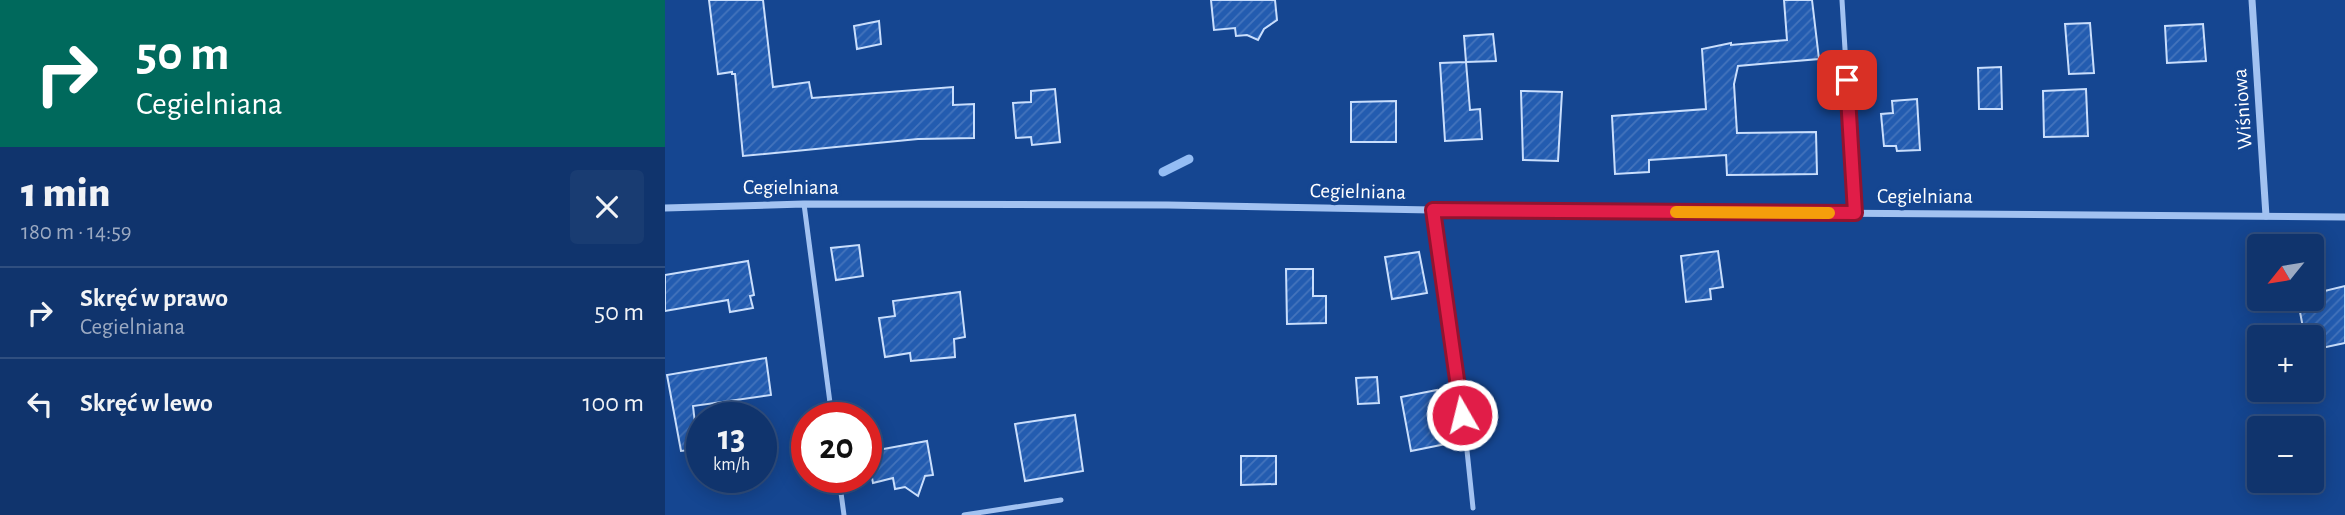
<!DOCTYPE html>
<html lang="pl">
<head>
<meta charset="utf-8">
<style>
	:root { --surface:#10346d; --page:#193c72; --text:#f1f3f6; --muted:#9caac2; --line:#304f80 }
	body { margin:0; font-family:"Alegreya Sans",sans-serif; background:var(--page); color:var(--text); height:100vh; display:flex; flex-direction:column; font-size:26px; white-space:nowrap }
	* { box-sizing:border-box; margin:0 }
	p { font-size:23px; color:var(--muted) }
	.icon { flex:none; width:38px; height:38px; fill:none; stroke:currentColor; stroke-width:2; stroke-linecap:round; stroke-linejoin:round }
	.map { position:relative; flex:1; overflow:hidden }
	.side { display:flex; flex-direction:column; background:var(--surface); width:665px }
	.side>* { flex:none }
	.banner { background:#00695c; color:#fff; overflow:hidden }
	.needle { width:46px; rotate:240deg }
	.tools { position:absolute; left:1582px; top:234px; display:grid; gap:14px }
	.tools a { display:grid; place-items:center; width:77px; height:77px; border-radius:7px; background:var(--surface); box-shadow:0 4px 18px #0003,0 0 0 2px var(--line); font-size:35px }
	.speed { position:absolute; left:21px; top:402px; display:flex; gap:14px; font-size:35px; font-weight:700; text-align:center }
	.speed>* { display:grid; place-content:center; width:91px; height:91px; border-radius:50%; background:var(--surface); box-shadow:0 4px 18px #0003,0 0 0 2px var(--line); line-height:1 }
	.speed small { font-size:18px; font-weight:400 }
	.speed .limit { border:10px solid #d22; background:#fff; color:#111 }
	.pin { position:absolute; display:grid; place-items:center; width:60px; height:60px; color:#fff; margin:-30px; border-radius:14px; box-shadow:0 4px 10px #0006 }
	.me { position:absolute; width:77px; margin:-38px; rotate:352deg; stroke-linejoin:round; filter:drop-shadow(0 0 5px #0008) }
	.turn { display:flex; align-items:center; gap:24px; height:147px; padding:0 21px; font-size:32px }
	.turn .icon { width:91px; height:91px; stroke-width:2.5 }
	.turn b { display:block; font-size:49px; line-height:60px }
	.round { display:grid; place-items:center; flex:none; width:74px; height:74px; border-radius:7px; background:var(--page) }
	.headline { display:flex; align-items:center; justify-content:space-between; height:119px; padding:0 21px }
	h1 { font-size:42px; font-weight:800; line-height:52px }
	ul { padding:0; list-style:none }
	li { display:flex; align-items:center; gap:21px; height:91px; padding:0 21px; border-top:2px solid var(--line) }
	li div { flex:1 }
	li b { display:block; font-size:26px }
	li em { font-style:normal }
	main { display:flex; flex:1; min-height:0 }
	.map>svg:first-child { display:block }
	.lines { fill:none; stroke-linecap:round; stroke-linejoin:round }
	.stream { stroke:#94bdf4; stroke-width:9 }
	.building { fill:url(#building-hatch); stroke:#c9defc; stroke-width:2 }
	.service { stroke:#a2c2f1; stroke-width:5 }
	.minor { stroke:#a2c2f1; stroke-width:7 }
	.route-casing { stroke:#92132f; stroke-width:18 }
	.route { stroke:#e11d48; stroke-width:12 }
	.slow { stroke:#f59e0b; stroke-width:12 }
	.labels { text-anchor:middle; stroke-width:7; stroke-linejoin:round; paint-order:stroke }
	.street-label { font-size:21px; fill:#fff; stroke:#154691 }
</style>
</head>
<body>
<main>
<section class="side">
<div class="banner">
<div class="turn"><svg class="icon" aria-label="right" viewBox="0 0 24 24"><path d="M7 20v-9h11M14 6l5 5-5 5"/></svg><div><b>50 m</b>Cegielniana</div></div>
</div>
<div class="headline"><div><h1>1 min</h1><p>180 m · 14:59</p></div><a class="round"><svg class="icon" aria-label="close" viewBox="0 0 24 24"><path d="M6 6l12 12M18 6L6 18"/></svg></a></div>
<ul>
<li><svg class="icon" aria-label="right" viewBox="0 0 24 24"><path d="M7 20v-9h11M14 6l5 5-5 5"/></svg><div><b>Skręć w prawo</b><p>Cegielniana</p></div><em>50 m</em></li>
<li><svg class="icon" aria-label="left" viewBox="0 0 24 24"><path d="M17 20v-9H6M10 6l-5 5 5 5"/></svg><div><b>Skręć w lewo</b></div><em>100 m</em></li>
</ul>
</section>
<div class="map">
<svg width="1680" height="515" viewBox="0 0 1680 515">
	<defs>
		<pattern id="building-hatch" width="6" height="6" patternUnits="userSpaceOnUse" patternTransform="scale(1.75)"><rect width="6" height="6" fill="#235cb0"/><path d="M-1 1l2-2M0 6l6-6M5 7l2-2" fill="none" stroke="#4474bc"/></pattern>
	</defs>
	<rect width="100%" height="100%" fill="#154691"/>
	<g class="lines">
		<path class="stream" d="M 498,172 L 524,159"/>
	</g>
	<g class="building">
		<path d="M 44,0 L 98,0 L 108,87 L 144,82 L 147,98 L 288,87 L 288,105 L 309,104 L 309,138 L 253,139 L 78,156 L 70,74 L 67,74 L 67,72 L 53,74 Z"/>
		<path d="M 546,0 L 610,0 L 612,20 L 599,29 L 593,40 L 582,35 L 571,36 L 570,28 L 549,30 Z"/>
		<path d="M 1119,0 L 1147,0 L 1154,59 L 1073,66 L 1069,84 L 1072,133 L 1151,132 L 1152,174 L 1062,175 L 1061,155 L 984,160 L 984,172 L 950,174 L 947,116 L 1041,109 L 1037,49 L 1066,43 L 1066,45 L 1122,40 Z"/>
		<path d="M 214,21 L 216,44 L 192,49 L 189,26 Z"/>
		<path d="M 1425,23 L 1429,73 L 1404,74 L 1400,24 Z"/>
		<path d="M 1538,24 L 1541,61 L 1502,63 L 1500,26 Z"/>
		<path d="M 828,34 L 831,61 L 801,62 L 805,110 L 815,109 L 817,139 L 780,141 L 775,63 L 801,62 L 799,36 Z"/>
		<path d="M 1336,67 L 1337,109 L 1314,109 L 1313,68 Z"/>
		<path d="M 390,89 L 395,142 L 367,145 L 366,137 L 351,138 L 348,103 L 366,102 L 366,91 Z"/>
		<path d="M 1421,89 L 1423,136 L 1379,137 L 1378,91 Z"/>
		<path d="M 856,91 L 897,92 L 893,161 L 858,160 Z"/>
		<path d="M 1252,99 L 1255,150 L 1232,151 L 1231,146 L 1219,146 L 1216,114 L 1228,113 L 1227,101 Z"/>
		<path d="M 731,101 L 731,142 L 686,142 L 686,102 Z"/>
		<path d="M 194,245 L 198,276 L 171,280 L 166,248 Z"/>
		<path d="M 1053,251 L 1058,287 L 1045,289 L 1046,299 L 1021,302 L 1016,256 Z"/>
		<path d="M 754,252 L 762,293 L 727,299 L 720,257 Z"/>
		<path d="M 83,261 L 89,295 L 85,296 L 88,308 L 65,312 L 63,300 L 0,311 L 0,275 Z"/>
		<path d="M 621,269 L 648,269 L 648,296 L 661,296 L 661,323 L 622,324 Z"/>
		<path d="M 1680,286 L 1680,343 L 1647,350 L 1647,338 L 1640,338 L 1635,312 L 1647,309 L 1647,294 Z"/>
		<path d="M 295,292 L 300,337 L 289,339 L 290,357 L 246,361 L 245,353 L 220,357 L 214,318 L 230,316 L 228,301 Z"/>
		<path d="M 101,358 L 106,395 L 28,406 L 33,449 L 16,451 L 2,375 Z"/>
		<path d="M 712,377 L 714,403 L 693,404 L 691,378 Z"/>
		<path d="M 772,390 L 777,417 L 786,415 L 791,442 L 746,451 L 736,397 Z"/>
		<path d="M 410,415 L 418,471 L 360,481 L 350,424 Z"/>
		<path d="M 262,441 L 268,475 L 260,476 L 253,496 L 240,487 L 230,489 L 228,478 L 208,483 L 202,452 Z"/>
		<path d="M 576,456 L 611,456 L 611,484 L 576,485 Z"/>
	</g>
	<g class="lines">
		<g class="service">
			<path d="M 1177,0 L 1190,213"/>
			<path d="M 139,204 L 167,418"/>
			<path d="M 767,210 L 801,441 L 808,508"/>
			<path d="M 174,478 L 179,515"/>
			<path d="M 299,515 L 396,500"/>
		</g>
		<g class="minor">
			<path d="M 1587,0 L 1601,216"/>
			<path d="M 0,208 L 139,204 L 503,205 L 767,210 L 1680,217"/>
		</g>
	</g>
	<g class="lines">
		<defs>
			<path id="route" d="M 797,415 L 768,210 L 1190,213 L 1182,80"/>
		</defs>
		<use href="#route" class="route-casing"/>
		<use href="#route" class="route"/>
		<path class="slow" d="M 1011,212 L 1164,213"/>
	</g>
	<g class="labels">
		<g class="street-label">
			<text transform="translate(1577 109) rotate(-94)" y="7">Wiśniowa</text>
			<text x="126" y="194">Cegielniana</text>
			<text transform="translate(693 191) rotate(1)" y="7">Cegielniana</text>
			<text x="1260" y="203">Cegielniana</text>
		</g>
	</g>
</svg>
<div class="tools">
<a><svg class="needle" viewBox="-14 -14 28 28"><path d="M0-13l5 13h-10z" fill="#e53935"/><path d="M0 13l5-13h-10z" fill="#9caac2"/></svg></a>
<a>+</a>
<a>−</a>
</div>
<div class="speed"><div>13<small>km/h</small></div><div class="limit">20</div></div>
<div class="pin" style="left:1182px;top:80px;background:#d93025"><svg class="icon" aria-label="arrive" viewBox="0 0 24 24"><path d="M6 21V4h12l-3 4 3 4H6"/></svg></div>
<svg class="me" style="left:797px;top:415px" viewBox="-20 -20 40 40"><circle r="17" fill="#e11d48" stroke="#fff" stroke-width="3"/><path d="M0-11L8 9 0 5-8 9z" fill="#fff"/></svg>
</div>
</main>
</body>
</html>
